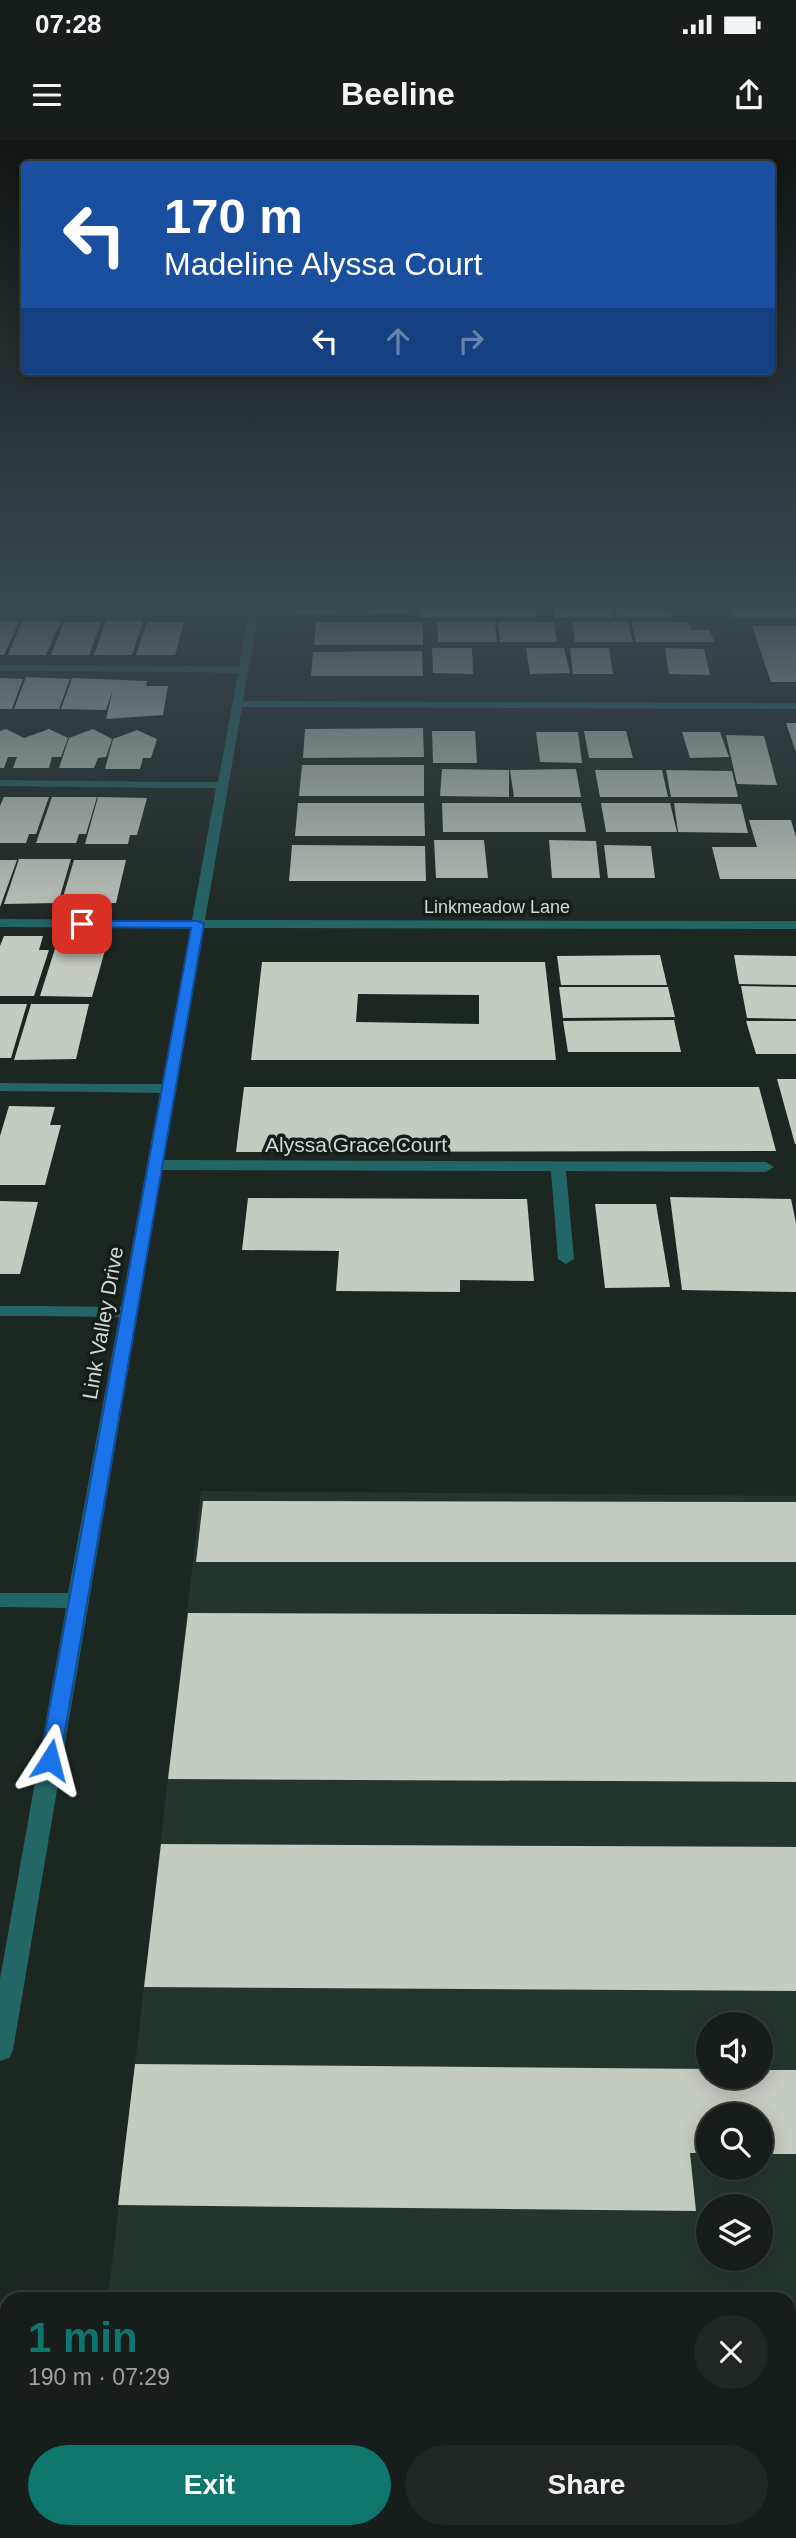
<!DOCTYPE html>
<html lang="en">
<head>
<meta charset="utf-8">
<style>
	:root { --surface:#161d1a; --page:#1f2623; --text:#f1f3f6; --muted:#9ea2a2; --line:#353b39; --accent:#0f766e }
	body { margin:0; font-family:Helvetica,sans-serif; background:var(--page); color:var(--text); height:100vh; display:flex; flex-direction:column; font-size:26px; white-space:nowrap }
	* { box-sizing:border-box; margin:0 }
	p { font-size:23px; color:var(--muted) }
	.icon { flex:none; width:38px; height:38px; fill:none; stroke:currentColor; stroke-width:2; stroke-linecap:round; stroke-linejoin:round }
	.map { position:relative; flex:1; overflow:hidden }
	.sheet { position:absolute; left:0px; top:2152px; width:796px; height:247px; display:flex; flex-direction:column; background:var(--surface); border-radius:21px 21px 0 0; box-shadow:0 4px 18px #0003,0 0 0 2px var(--line) }
	.sheet>* { flex:none }
	.guide { position:absolute; left:21px; top:21px; width:754px; height:214px; border-radius:7px; box-shadow:0 4px 18px #0003,0 0 0 2px var(--line); background:#1a4fa0; color:#fff; overflow:hidden }
	.fabs { position:absolute; left:696px; top:1872px; display:grid; gap:14px }
	.fabs a { display:grid; place-items:center; width:77px; height:77px; border-radius:50%; background:var(--surface); box-shadow:0 4px 18px #0003,0 0 0 2px var(--line); font-size:35px }
	.pin { position:absolute; display:grid; place-items:center; width:60px; height:60px; color:#fff; margin:-30px; border-radius:14px; box-shadow:0 4px 10px #0006 }
	.me { position:absolute; width:77px; margin:-38px; rotate:9deg; stroke-linejoin:round; filter:drop-shadow(0 0 5px #0008) }
	.turn { display:flex; align-items:center; gap:24px; height:147px; padding:0 28px; font-size:32px }
	.turn .icon { width:91px; height:91px; stroke-width:2.5 }
	.turn b { display:block; font-size:49px; line-height:60px }
	.lanes { display:flex; align-items:center; height:66px; padding:0 28px; background:#0003; justify-content:center; gap:35px; direction:ltr }
	.lanes .off { opacity:.35 }
	.round { display:grid; place-items:center; flex:none; width:74px; height:74px; border-radius:37px; background:var(--page) }
	.head { display:flex; align-items:center; justify-content:space-between; height:119px; padding:0 28px }
	h1 { font-size:42px; font-weight:700; line-height:52px; color:var(--accent) }
	.cta { display:flex; gap:14px; margin-top:auto; padding:14px 28px }
	.cta a { flex:1; height:80px; border-radius:42px; background:var(--accent); color:#fff; font-size:28px; font-weight:700; line-height:80px; text-align:center }
	.cta a+a { background:var(--page); color:var(--text) }
	.status { display:flex; justify-content:space-between; align-items:center; height:49px; padding:0 35px; background:var(--surface); direction:ltr }
	.status svg { height:19px; fill:currentColor }
	header { display:flex; justify-content:space-between; align-items:center; height:91px; padding:0 28px; background:var(--surface); font-size:32px; font-weight:700 }
	.map>svg:first-child { display:block }
	.built { fill:#25352d; fill-rule:evenodd }
	.building { fill:#c4cbc1; fill-rule:evenodd }
	.lines { fill:none; stroke-linecap:round; stroke-linejoin:round }
	.lane { fill:#226766; fill-rule:evenodd }
	.street { fill:#226766; fill-rule:evenodd }
	.route { fill:#1a73e8; stroke:#114b97; stroke-width:2 }
	.labels { text-anchor:middle; stroke-width:7; stroke-linejoin:round; paint-order:stroke }
	.far-street-label { font-size:18px; fill:#d2d8d5; stroke:#141d19 }
	.street-label { font-size:21px; fill:#d2d8d5; stroke:#141d19 }
</style>
</head>
<body>
<div class="status"><b>07:28</b><svg viewBox="0 0 49 12"><path d="M0 12V9h3v3zM5 12V6h3v6zM10 12V3h3v9zM15 12V0h3v12zM26 1h20v11H26zM47 4h2v5h-2z"/></svg></div>
<header><svg class="icon" aria-label="menu" viewBox="0 0 24 24"><path d="M4 6h16M4 12h16M4 18h16"/></svg>Beeline<svg class="icon" aria-label="share" viewBox="0 0 24 24"><path d="M12 15V3M7 8l5-5 5 5M5 13v7h14v-7"/></svg></header>
<div class="map">
<svg width="796" height="2398" viewBox="0 0 796 2398">
	<rect width="100%" height="100%" fill="#1d2722"/>
	<path class="built" d="M 201,1351 L 796,1356 L 796,2398 L 81,2398 L 81,2392 L 789,2392 L 789,2160 L 108,2159 ZM 709,1885 L 761,1885 L 761,1937 L 709,1937 ZM 709,1976 L 761,1976 L 761,2028 L 709,2028 ZM 709,2067 L 761,2067 L 761,2119 L 709,2119 Z"/>
	<g class="building">
		<path d="M 297,465 L 336,465 L 335,475 L 296,475 Z"/>
		<rect x="369" y="465" width="39" height="9"/>
		<path d="M 419,465 L 536,465 L 537,477 L 419,477 Z"/>
		<path d="M 554,465 L 611,465 L 612,478 L 555,477 Z"/>
		<path d="M 614,465 L 669,465 L 672,477 L 617,477 Z"/>
		<path d="M 729,465 L 796,465 L 796,478 L 734,478 Z"/>
		<path d="M 0,481 L 19,482 L 4,515 L 0,515 Z"/>
		<path d="M 22,481 L 60,482 L 46,515 L 8,515 Z"/>
		<path d="M 106,481 L 143,481 L 132,515 L 94,515 Z"/>
		<path d="M 64,482 L 101,482 L 89,515 L 51,515 Z"/>
		<path d="M 147,482 L 184,482 L 175,515 L 136,515 Z"/>
		<path d="M 316,482 L 423,482 L 423,505 L 314,505 Z"/>
		<path d="M 437,482 L 495,482 L 497,502 L 438,502 Z"/>
		<path d="M 498,482 L 554,482 L 557,502 L 500,502 Z"/>
		<path d="M 572,482 L 628,482 L 633,502 L 575,502 Z"/>
		<path d="M 631,482 L 689,482 L 691,490 L 710,490 L 714,502 L 636,502 Z"/>
		<path d="M 752,486 L 796,486 L 796,542 L 771,542 Z"/>
		<path d="M 432,508 L 472,508 L 473,534 L 433,533 Z"/>
		<path d="M 526,508 L 564,508 L 570,533 L 530,534 Z"/>
		<path d="M 570,508 L 609,508 L 613,534 L 573,534 Z"/>
		<path d="M 665,508 L 704,509 L 710,535 L 669,534 Z"/>
		<path d="M 422,511 L 423,536 L 311,536 L 313,512 Z"/>
		<path d="M 26,537 L 70,539 L 59,569 L 14,569 Z"/>
		<path d="M 0,538 L 23,539 L 12,569 L 0,569 Z"/>
		<path d="M 72,538 L 147,541 L 146,546 L 168,546 L 163,575 L 106,579 L 113,549 L 106,570 L 61,569 Z"/>
		<path d="M 786,583 L 796,583 L 796,612 Z"/>
		<path d="M 423,588 L 424,617 L 303,618 L 305,589 Z"/>
		<path d="M 6,589 L 24,598 L 49,589 L 68,598 L 61,617 L 52,617 L 49,628 L 13,628 L 17,617 L 8,617 L 4,628 L 0,628 L 0,591 Z"/>
		<path d="M 93,589 L 112,599 L 106,617 L 98,618 L 94,628 L 59,628 L 69,598 Z"/>
		<path d="M 137,590 L 157,599 L 151,618 L 143,618 L 140,629 L 105,629 L 113,599 Z"/>
		<path d="M 432,591 L 475,591 L 477,623 L 433,623 Z"/>
		<path d="M 584,591 L 626,591 L 633,618 L 589,618 Z"/>
		<path d="M 536,592 L 578,592 L 582,623 L 540,622 Z"/>
		<path d="M 682,592 L 720,592 L 729,617 L 690,618 Z"/>
		<path d="M 726,595 L 764,596 L 777,645 L 737,644 Z"/>
		<path d="M 302,625 L 424,625 L 424,656 L 299,656 Z"/>
		<path d="M 442,629 L 509,630 L 509,657 L 440,656 Z"/>
		<path d="M 576,629 L 581,657 L 514,657 L 510,630 Z"/>
		<path d="M 595,630 L 662,630 L 668,657 L 600,657 Z"/>
		<path d="M 666,630 L 732,631 L 738,657 L 671,657 Z"/>
		<path d="M 4,657 L 49,657 L 36,694 L 29,694 L 26,703 L 0,703 L 0,666 Z"/>
		<path d="M 52,657 L 97,657 L 86,694 L 79,694 L 76,703 L 36,703 Z"/>
		<path d="M 98,657 L 147,658 L 137,695 L 130,695 L 128,704 L 85,704 Z"/>
		<path d="M 298,663 L 424,663 L 425,696 L 295,696 Z"/>
		<path d="M 442,663 L 581,663 L 586,692 L 443,692 Z"/>
		<path d="M 601,663 L 670,663 L 677,692 L 606,692 Z"/>
		<path d="M 674,663 L 741,664 L 748,693 L 678,692 Z"/>
		<path d="M 749,680 L 791,680 L 796,697 L 796,739 L 720,739 L 712,707 L 757,707 Z"/>
		<path d="M 434,700 L 484,700 L 488,738 L 436,738 Z"/>
		<path d="M 549,700 L 596,701 L 600,738 L 552,738 Z"/>
		<path d="M 292,705 L 425,706 L 426,741 L 289,741 Z"/>
		<path d="M 604,705 L 651,706 L 655,738 L 608,738 Z"/>
		<path d="M 19,719 L 71,719 L 58,763 L 4,764 Z"/>
		<path d="M 0,720 L 17,720 L 0,767 Z"/>
		<path d="M 74,720 L 126,720 L 116,763 L 61,764 Z"/>
		<path d="M 4,796 L 43,796 L 39,810 L 49,810 L 34,856 L 0,856 L 0,806 Z"/>
		<path d="M 59,796 L 99,796 L 95,810 L 105,810 L 92,857 L 40,856 Z"/>
		<path d="M 660,815 L 667,845 L 561,845 L 557,816 Z"/>
		<path d="M 734,815 L 796,816 L 796,845 L 739,844 Z"/>
		<path d="M 262,822 L 545,822 L 556,920 L 251,920 ZM 358,854 L 479,855 L 479,884 L 356,882 Z"/>
		<path d="M 741,846 L 796,847 L 796,879 L 747,878 Z"/>
		<path d="M 559,847 L 668,847 L 675,877 L 563,878 Z"/>
		<path d="M 0,864 L 27,864 L 11,918 L 0,918 Z"/>
		<path d="M 31,864 L 89,864 L 76,919 L 14,920 Z"/>
		<path d="M 674,880 L 681,912 L 568,912 L 563,881 Z"/>
		<path d="M 746,881 L 796,881 L 796,914 L 756,914 Z"/>
		<path d="M 777,939 L 796,939 L 796,1004 L 795,1004 Z"/>
		<path d="M 244,947 L 759,947 L 776,1011 L 236,1012 Z"/>
		<path d="M 9,966 L 55,967 L 50,985 L 61,985 L 45,1045 L 0,1045 L 0,996 Z"/>
		<path d="M 670,1057 L 791,1059 L 796,1083 L 796,1152 L 682,1150 Z"/>
		<path d="M 248,1058 L 527,1059 L 534,1141 L 460,1140 L 460,1152 L 336,1151 L 339,1111 L 242,1110 Z"/>
		<path d="M 0,1061 L 38,1062 L 20,1134 L 0,1134 Z"/>
		<path d="M 595,1064 L 656,1064 L 670,1147 L 605,1148 Z"/>
		<path d="M 203,1361 L 796,1362 L 796,1422 L 196,1422 Z"/>
		<path d="M 188,1473 L 796,1475 L 796,1642 L 168,1639 Z"/>
		<path d="M 161,1704 L 796,1707 L 796,1851 L 144,1847 Z"/>
		<path d="M 135,1924 L 709,1929 L 709,1937 L 761,1937 L 761,1930 L 796,1930 L 796,2014 L 761,2014 L 761,1976 L 709,1976 L 709,2013 L 690,2013 L 696,2071 L 118,2065 Z"/>
		<rect x="789" y="2165" width="7" height="168"/>
	</g>
	<g class="lines">
		<g class="lane">
			<path d="M 350,465 L 360,465 L 357,476 L 349,474 Z"/>
			<path d="M 0,525 L 192,526 L 197,529 L 192,532 L 0,531 Z"/>
			<path d="M 0,640 L 167,642 L 173,645 L 167,648 L 0,646 Z"/>
			<path d="M 0,779 L 136,780 L 143,784 L 136,788 L 0,787 Z"/>
			<path d="M 0,943 L 98,944 L 105,948 L 98,952 L 0,951 Z"/>
			<path d="M 0,1166 L 37,1166 L 46,1171 L 37,1176 L 0,1176 Z"/>
		</g>
		<path class="street" d="M 250,465 L 260,465 L 243,561 L 796,563 L 796,569 L 242,567 L 205,780 L 796,781 L 796,789 L 204,788 L 164,1020 L 766,1022 L 774,1027 L 766,1032 L 566,1031 L 574,1119 L 566,1124 L 558,1119 L 551,1031 L 162,1030 L 13,1910 L 9,1918 L 0,1921 L 0,1839 L 66,1468 L 0,1467 L 0,1453 L 68,1453 L 119,1177 L 37,1176 L 28,1171 L 37,1166 L 121,1167 L 160,953 L 98,952 L 91,948 L 98,944 L 162,944 L 191,788 L 136,788 L 129,784 L 136,780 L 192,780 L 216,648 L 167,648 L 161,645 L 167,642 L 218,642 L 238,533 L 192,532 L 187,529 L 192,526 L 239,527 Z"/>
	</g>
	<linearGradient id="sky" x2="0" y2="1"><stop stop-color="#101513"/><stop offset="0.58" stop-color="#3a474f"/><stop offset="1" stop-color="#3a474f" stop-opacity="0"/></linearGradient>
	<rect width="796" height="801" fill="url(#sky)"/>
	<path class="route" d="M 78,781 L 198,781 L 204,784 L 60,1620 L 57,1626 L 50,1628 L 43,1626 L 40,1620 L 191,788 L 82,787 L 78,786 Z"/>
	<g class="labels">
		<g class="far-street-label">
			<text x="497" y="773">Linkmeadow Lane</text>
		</g>
		<g class="street-label">
			<text x="356" y="1012">Alyssa Grace Court</text>
			<text transform="translate(103 1183) rotate(-80)" y="7">Link Valley Drive</text>
		</g>
	</g>
</svg>
<div class="fabs">
<a><svg class="icon" aria-label="sound" viewBox="0 0 24 24"><path d="M4 9h4l5-4v14l-5-4H4zM17 9q2 3 0 6"/></svg></a>
<a><svg class="icon" aria-label="search" viewBox="0 0 24 24"><circle cx="10" cy="10" r="6"/><path d="M15 15l6 6"/></svg></a>
<a><svg class="icon" aria-label="layers" viewBox="0 0 24 24"><path d="M12 4l9 5-9 5-9-5zM3 14l9 5 9-5"/></svg></a>
</div>
<div class="pin" style="left:82px;top:784px;background:#d93025"><svg class="icon" aria-label="arrive" viewBox="0 0 24 24"><path d="M6 21V4h12l-3 4 3 4H6"/></svg></div>
<svg class="me" style="left:50px;top:1620px" viewBox="-20 -20 40 40"><path d="M0-17L14 15 0 8-14 15z" fill="#1a73e8" stroke="#fff" stroke-width="4"/></svg>
<div class="guide">
<div class="turn"><svg class="icon" aria-label="left" viewBox="0 0 24 24"><path d="M17 20v-9H6M10 6l-5 5 5 5"/></svg><div><b>170 m</b>Madeline Alyssa Court</div></div>
<div class="lanes"><svg class="icon" aria-label="left" viewBox="0 0 24 24"><path d="M17 20v-9H6M10 6l-5 5 5 5"/></svg><svg class="icon off" aria-label="ahead" viewBox="0 0 24 24"><path d="M12 20V5M6 11l6-6 6 6"/></svg><svg class="icon off" aria-label="right" viewBox="0 0 24 24"><path d="M7 20v-9h11M14 6l5 5-5 5"/></svg></div>
</div>
<section class="sheet">
<div class="head"><div><h1>1 min</h1><p>190 m · 07:29</p></div><a class="round"><svg class="icon" aria-label="close" viewBox="0 0 24 24"><path d="M6 6l12 12M18 6L6 18"/></svg></a></div>
<div class="cta"><a>Exit</a><a>Share</a></div>
</section>
</div>
</body>
</html>
